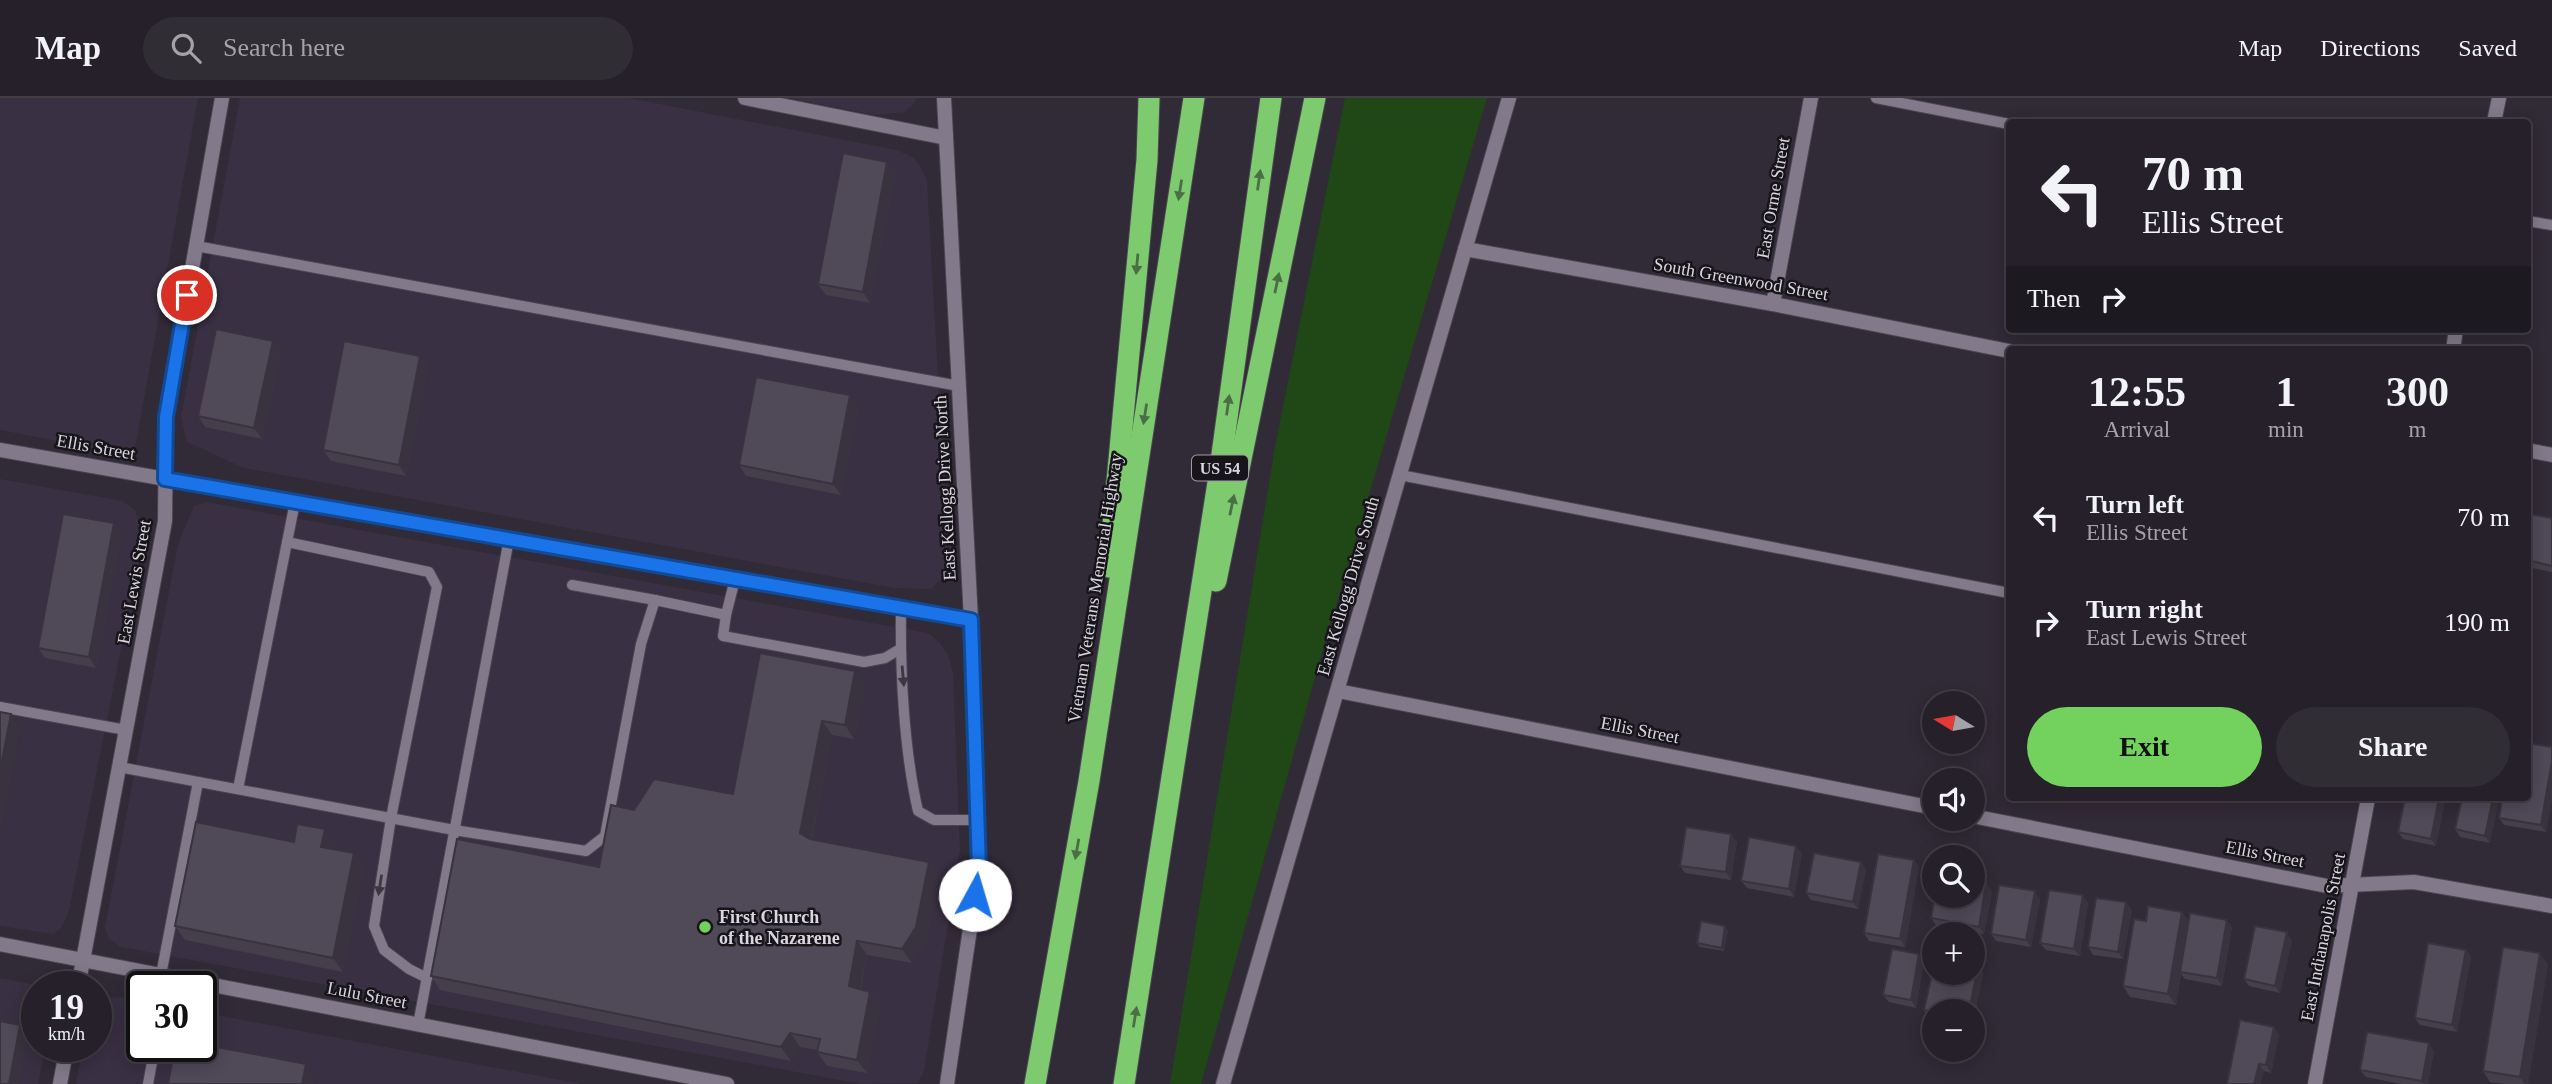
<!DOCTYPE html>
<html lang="en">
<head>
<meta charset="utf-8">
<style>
	:root { --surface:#252029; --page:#312d35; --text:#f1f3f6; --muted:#a3a3a8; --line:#423e46; --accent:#72d25d }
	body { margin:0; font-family:"Times New Roman",serif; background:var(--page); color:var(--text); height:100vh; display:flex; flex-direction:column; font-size:26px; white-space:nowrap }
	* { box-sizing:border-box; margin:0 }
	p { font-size:23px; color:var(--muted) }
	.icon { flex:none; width:38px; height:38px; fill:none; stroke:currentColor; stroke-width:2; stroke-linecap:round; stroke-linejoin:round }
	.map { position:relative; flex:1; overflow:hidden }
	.drawer { position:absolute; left:2006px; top:248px; width:525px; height:455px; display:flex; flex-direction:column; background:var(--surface); border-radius:7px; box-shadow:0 4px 18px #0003,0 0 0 2px var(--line) }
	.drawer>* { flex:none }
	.top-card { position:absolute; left:2006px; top:21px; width:525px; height:214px; border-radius:7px; box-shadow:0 4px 18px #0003,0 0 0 2px var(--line); background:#252029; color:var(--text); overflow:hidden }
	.needle { width:46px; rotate:281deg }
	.buttons { position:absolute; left:1922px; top:593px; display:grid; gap:14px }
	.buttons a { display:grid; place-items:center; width:63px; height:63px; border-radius:50%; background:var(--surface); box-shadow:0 4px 18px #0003,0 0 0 2px var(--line); font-size:35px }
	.speed { position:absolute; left:21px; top:873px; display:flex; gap:14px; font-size:35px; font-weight:700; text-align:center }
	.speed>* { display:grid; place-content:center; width:91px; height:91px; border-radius:50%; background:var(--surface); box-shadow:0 4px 18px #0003,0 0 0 2px var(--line); line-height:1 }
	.speed small { font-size:18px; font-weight:400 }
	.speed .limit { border:4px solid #111; border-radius:10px; background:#fff; color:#111 }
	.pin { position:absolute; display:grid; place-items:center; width:60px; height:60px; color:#fff; margin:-30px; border:4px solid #fff; border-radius:50%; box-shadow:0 2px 7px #0007 }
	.me { position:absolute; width:77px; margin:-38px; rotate:6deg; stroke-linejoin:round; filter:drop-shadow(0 0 5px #0008) }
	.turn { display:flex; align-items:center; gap:24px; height:147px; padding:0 21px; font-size:32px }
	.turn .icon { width:91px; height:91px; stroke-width:2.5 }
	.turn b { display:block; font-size:49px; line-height:60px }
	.then { display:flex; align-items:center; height:66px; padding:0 21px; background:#0003; gap:14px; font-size:26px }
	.eta { display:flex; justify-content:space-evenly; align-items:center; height:119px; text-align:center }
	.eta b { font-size:42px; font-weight:700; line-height:49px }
	.primary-button { display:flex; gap:14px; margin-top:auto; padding:14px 21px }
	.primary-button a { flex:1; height:80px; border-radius:42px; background:var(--accent); color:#111; font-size:28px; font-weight:700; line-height:80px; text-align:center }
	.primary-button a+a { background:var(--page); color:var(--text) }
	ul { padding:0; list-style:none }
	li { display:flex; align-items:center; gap:21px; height:105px; padding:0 21px }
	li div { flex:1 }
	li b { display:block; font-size:26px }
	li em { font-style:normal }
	header { display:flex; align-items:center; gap:42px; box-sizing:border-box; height:98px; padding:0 35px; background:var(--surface); border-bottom:2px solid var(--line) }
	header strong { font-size:33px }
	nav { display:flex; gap:38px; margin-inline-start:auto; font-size:24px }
	.search { width:490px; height:63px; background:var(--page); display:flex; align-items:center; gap:18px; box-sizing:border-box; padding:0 24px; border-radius:38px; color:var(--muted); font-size:26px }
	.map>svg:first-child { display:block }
	.built { fill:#393043 }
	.green { fill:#204817 }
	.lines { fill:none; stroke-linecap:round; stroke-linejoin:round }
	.lane-casing { stroke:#4b4551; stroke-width:12 }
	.street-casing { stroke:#4b4551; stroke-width:16 }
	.highway-casing { stroke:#4b4551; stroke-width:23 }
	.lane { stroke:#827a8a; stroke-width:10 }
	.street { stroke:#827a8a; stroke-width:14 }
	.highway { stroke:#7eca6e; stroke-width:21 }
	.wall { fill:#453f4c }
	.shaded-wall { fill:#38333e }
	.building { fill:#504958; stroke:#38333e; stroke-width:2 }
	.oneway { fill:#4a6f44 }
	.oneway2 { fill:#3c3841 }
	.route-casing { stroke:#114b97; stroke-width:18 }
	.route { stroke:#1a73e8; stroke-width:12 }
	.poi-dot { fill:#72d25d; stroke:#17141a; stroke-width:2.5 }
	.labels { text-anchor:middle; stroke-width:5; stroke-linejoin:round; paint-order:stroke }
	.shield { fill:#17141a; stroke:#a09ca4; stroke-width:2 }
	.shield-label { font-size:16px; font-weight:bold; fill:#dad6df }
	.street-label { font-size:18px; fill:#dad6df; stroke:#17141a }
	.poi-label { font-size:18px; font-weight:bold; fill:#dad6df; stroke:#17141a; text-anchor:start }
</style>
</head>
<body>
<header>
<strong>Map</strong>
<div class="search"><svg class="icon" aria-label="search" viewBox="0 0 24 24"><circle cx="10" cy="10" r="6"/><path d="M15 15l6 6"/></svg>Search here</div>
<nav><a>Map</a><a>Directions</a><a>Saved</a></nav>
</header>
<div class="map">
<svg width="2552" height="986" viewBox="0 0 2552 986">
	<rect width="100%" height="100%" fill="#312a37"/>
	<g class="built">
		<path d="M 0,0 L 198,0 L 136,346 L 127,353 L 117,355 L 0,332 Z"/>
		<path d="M 240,0 L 629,0 L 897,52 L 914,60 L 921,69 L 927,82 L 948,457 L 944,478 L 931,491 L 894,490 L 244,370 L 187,344 L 181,319 Z"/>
		<path d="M 789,0 L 918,0 L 905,14 L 875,17 Z"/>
		<path d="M 0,381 L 123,403 L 135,412 L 143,440 L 69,813 L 62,829 L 53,836 L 0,828 Z"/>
		<path d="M 206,404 L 928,535 L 940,545 L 948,557 L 953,574 L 960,752 L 924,973 L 918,985 L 861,986 L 121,849 L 109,841 L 105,829 L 178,446 L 194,408 Z"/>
		<path d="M 0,880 L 36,887 L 38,889 L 37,948 L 45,949 L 38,986 L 0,986 Z"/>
		<path d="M 122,899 L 142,903 L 142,948 L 201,948 L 201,914 L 582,986 L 76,986 L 83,949 L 96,948 L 97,911 L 105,900 Z"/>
	</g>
	<path class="green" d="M 1345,0 L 1487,0 L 1321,558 L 1201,986 L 1170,986 L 1275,349 Z"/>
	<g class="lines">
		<defs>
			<g id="lane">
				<path d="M 1876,0 L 2009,26"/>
				<path d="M 2527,123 L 2552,127"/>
				<path d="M 196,148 L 959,288"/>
				<path d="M 1400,377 L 2009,495"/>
				<path d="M 287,444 L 429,474 L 437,489 L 391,720 L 374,828 L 384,852 L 409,871 L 427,880"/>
				<path d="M 572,487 L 655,502"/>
				<path d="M 901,510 C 900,573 904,652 918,713 L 934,722 L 978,722"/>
				<path d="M 726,517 L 723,538 L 864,564 L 885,560 L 900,551"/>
				<path d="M 0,609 L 126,632"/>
				<path d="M 119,669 L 454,732 L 586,753 L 605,738 L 641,546 L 655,502 L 726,517 L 735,481"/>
				<path d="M 238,691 L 295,404"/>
				<path d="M 161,877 L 198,684"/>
				<path d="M 418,927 L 509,441"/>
				<path d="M 148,986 L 155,948"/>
			</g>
			<g id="street">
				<path d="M 745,0 L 946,40"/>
				<path d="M 944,0 L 971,522 L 979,770 L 947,986"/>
				<path d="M 2494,24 L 2499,0"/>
				<path d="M 1465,151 L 1773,206 L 2009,253"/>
				<path d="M 1773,206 L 1811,0"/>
				<path d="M 2453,252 L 2456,231"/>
				<path d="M 0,352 L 971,522"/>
				<path d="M 2527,352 L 2552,357"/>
				<path d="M 1338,593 L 1934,710"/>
				<path d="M 1972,718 L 2327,788 L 2414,784 L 2552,808"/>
				<path d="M 0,846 L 727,986"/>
				<path d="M 78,889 L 165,423 L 166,319 L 222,0"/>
				<path d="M 60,986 L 67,948"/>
				<path d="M 1223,986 L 1509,0"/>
				<path d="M 2315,986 L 2368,700"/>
			</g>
			<g id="highway">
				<path d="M 1109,469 L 1147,62 L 1149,0"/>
				<path d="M 1216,483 L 1315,0"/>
				<path d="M 1035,986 L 1089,683 L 1194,0"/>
				<path d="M 1124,986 L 1219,378 L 1271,0"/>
			</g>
		</defs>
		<use href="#lane" class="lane-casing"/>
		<use href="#street" class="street-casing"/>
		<use href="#highway" class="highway-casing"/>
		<use href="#lane" class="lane"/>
		<use href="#street" class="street"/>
		<use href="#highway" class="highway"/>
	</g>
	<g class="wall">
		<path d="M 887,64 L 895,75 L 870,205 L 826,197 L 818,186 Z"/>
		<path d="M 281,254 L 262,341 L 205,329 L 198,318 Z"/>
		<path d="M 420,258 L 428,269 L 406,378 L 331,363 L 323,352 Z"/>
		<path d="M 858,308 L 841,397 L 746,378 L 739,367 Z"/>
		<path d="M 2552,420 L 2552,474 L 2527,469 L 2527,423 Z"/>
		<path d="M 114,425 L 121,436 L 96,570 L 45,560 L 38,550 Z"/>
		<path d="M 855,573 L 865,587 L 854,641 L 832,637 L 812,741 L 929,764 L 938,778 L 926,843 L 912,865 L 867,857 L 861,891 L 870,894 L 880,908 L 867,975 L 827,968 L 817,954 L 817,952 L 800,949 L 791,963 L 440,892 L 431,878 L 599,769 L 634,712 L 733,696 Z"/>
		<path d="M 2552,649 L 2552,701 L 2546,734 L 2504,727 L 2499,720 Z"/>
		<path d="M 2405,700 L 2436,748 L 2403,741 L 2398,734 Z"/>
		<path d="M 2462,700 L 2490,745 L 2460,739 L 2455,731 Z"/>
		<path d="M 1737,743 L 1731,782 L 1685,775 L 1680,768 Z"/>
		<path d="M 294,744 L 334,745 L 333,751 L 354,755 L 364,769 L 343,874 L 185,842 L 175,828 Z"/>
		<path d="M 1802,755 L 1794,799 L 1747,790 L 1741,783 Z"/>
		<path d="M 1914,762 L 1919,769 L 1905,849 L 1869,843 L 1864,835 Z"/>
		<path d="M 1866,771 L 1858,811 L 1811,802 L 1806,795 Z"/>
		<path d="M 1992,793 L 1984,836 L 1936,827 L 1931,820 Z"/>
		<path d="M 2040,801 L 2031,849 L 1996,843 L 1991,836 Z"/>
		<path d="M 2088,805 L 2080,858 L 2046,852 L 2040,845 Z"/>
		<path d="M 2132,812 L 2123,861 L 2093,857 L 2088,849 Z"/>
		<path d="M 2182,814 L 2189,824 L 2232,829 L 2222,888 L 2185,881 L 2181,876 L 2176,907 L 2130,899 L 2123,888 L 2146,823 Z"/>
		<path d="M 1728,832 L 1724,853 L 1700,849 L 1697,845 Z"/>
		<path d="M 2292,842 L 2280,895 L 2249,888 L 2244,881 Z"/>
		<path d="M 2466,852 L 2471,859 L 2457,934 L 2420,927 L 2415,920 Z"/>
		<path d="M 1924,863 L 1916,910 L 1889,904 L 1883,897 Z"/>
		<path d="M 2548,866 L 2528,986 L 2505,986 L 2490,984 L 2483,973 Z"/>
		<path d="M 1978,868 L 1983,875 L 1972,929 L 1972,914 L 1934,914 L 1934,921 L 1929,920 L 1924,912 Z"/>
		<path d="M 2279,936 L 2271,975 L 2264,973 L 2227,986 Z"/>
		<path d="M 2434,953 L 2428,986 L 2401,986 L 2366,979 L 2360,972 Z"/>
	</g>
	<g class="shaded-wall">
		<path d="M 887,64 L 895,75 L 870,205 L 863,194 Z"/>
		<path d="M 273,243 L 281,254 L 262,341 L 254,330 Z"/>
		<path d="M 420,258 L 428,269 L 406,378 L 399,367 Z"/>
		<path d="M 850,297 L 858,308 L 841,397 L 833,386 Z"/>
		<path d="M 114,425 L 121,436 L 96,570 L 89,559 Z"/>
		<path d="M 855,573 L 865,587 L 854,641 L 845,627 Z"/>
		<path d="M 11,616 L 21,630 L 0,737 L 0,673 Z"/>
		<path d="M 822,623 L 832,637 L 810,749 L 800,735 Z"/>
		<path d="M 2552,663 L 2552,701 L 2546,734 L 2541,727 Z"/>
		<path d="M 2439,700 L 2446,700 L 2436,748 L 2431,741 Z"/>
		<path d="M 2493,700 L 2500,700 L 2490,745 L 2485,738 Z"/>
		<path d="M 325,731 L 334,745 L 331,762 L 321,749 Z"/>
		<path d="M 1731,736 L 1737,743 L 1731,782 L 1726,774 Z"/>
		<path d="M 1796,748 L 1802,755 L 1794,799 L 1789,791 Z"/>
		<path d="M 354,755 L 364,769 L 343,874 L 333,860 Z"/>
		<path d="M 1914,762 L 1919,769 L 1905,849 L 1900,841 Z"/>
		<path d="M 929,764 L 938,778 L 926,843 L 912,865 L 902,851 Z"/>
		<path d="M 1861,764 L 1866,771 L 1858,811 L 1853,804 Z"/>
		<path d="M 1986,785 L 1992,793 L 1984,836 L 1979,829 Z"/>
		<path d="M 2035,793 L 2040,801 L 2031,849 L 2026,842 Z"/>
		<path d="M 2083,797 L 2088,805 L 2080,858 L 2074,851 Z"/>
		<path d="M 2126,804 L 2132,812 L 2123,861 L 2118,854 Z"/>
		<path d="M 2182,814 L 2190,825 L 2180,874 L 2181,876 L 2176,907 L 2168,896 Z"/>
		<path d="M 2227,822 L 2232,829 L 2222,888 L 2217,880 Z"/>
		<path d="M 1725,828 L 1728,832 L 1724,853 L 1722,850 Z"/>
		<path d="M 2287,834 L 2292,842 L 2280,895 L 2275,888 Z"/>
		<path d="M 857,843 L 867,857 L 858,902 L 849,888 Z"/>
		<path d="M 2466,852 L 2471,859 L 2457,934 L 2452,927 Z"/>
		<path d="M 2540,855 L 2548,866 L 2528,986 L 2525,986 L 2520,979 Z"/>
		<path d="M 1919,856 L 1924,863 L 1916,910 L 1911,902 Z"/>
		<path d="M 1978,868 L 1983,875 L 1972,929 L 1972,914 L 1969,914 Z"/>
		<path d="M 870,894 L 880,908 L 867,975 L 857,962 Z"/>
		<path d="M 20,927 L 28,938 L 19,986 L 9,986 Z"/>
		<path d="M 2274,929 L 2279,936 L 2271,975 L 2266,967 Z"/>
		<path d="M 790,935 L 800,949 L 791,963 L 781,949 Z"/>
		<path d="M 2429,945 L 2434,953 L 2428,986 L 2424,986 L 2422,983 Z"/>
		<path d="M 306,966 L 316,980 L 314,986 L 302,986 Z"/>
		<path d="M 2259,966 L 2264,973 L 2261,986 L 2254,986 Z"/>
	</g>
	<g class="building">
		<path d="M 843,55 L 887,64 L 863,194 L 818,186 Z"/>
		<path d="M 216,231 L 273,243 L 254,330 L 198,318 Z"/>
		<path d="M 344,243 L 420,258 L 399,367 L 323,352 Z"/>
		<path d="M 756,279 L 850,297 L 833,386 L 739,367 Z"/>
		<path d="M 63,416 L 114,425 L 89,559 L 38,550 Z"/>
		<path d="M 2528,416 L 2552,420 L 2552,468 L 2527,462 L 2527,423 Z"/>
		<path d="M 760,555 L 855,573 L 845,627 L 822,623 L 800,735 L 810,741 L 929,764 L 916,829 L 902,851 L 857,843 L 849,888 L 870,894 L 857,962 L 817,954 L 820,941 L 790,935 L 781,949 L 431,878 L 457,741 L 599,769 L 611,707 L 634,712 L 654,681 L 733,696 Z"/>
		<path d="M 0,614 L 11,616 L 0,673 Z"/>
		<path d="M 2527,645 L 2552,649 L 2552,663 L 2541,727 L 2499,720 L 2502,700 L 2527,700 Z"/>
		<path d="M 2405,700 L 2439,700 L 2431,741 L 2398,734 Z"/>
		<path d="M 2462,700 L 2493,700 L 2485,738 L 2455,731 Z"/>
		<path d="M 196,724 L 294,744 L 297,726 L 325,731 L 321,749 L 354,755 L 333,860 L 175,828 Z"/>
		<path d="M 1686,729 L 1731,736 L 1726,774 L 1680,768 Z"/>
		<path d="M 1749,739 L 1796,748 L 1789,791 L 1741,783 Z"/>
		<path d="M 1814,755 L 1861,764 L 1853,804 L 1806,795 Z"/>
		<path d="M 1878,756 L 1914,762 L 1900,841 L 1864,835 Z"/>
		<path d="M 1972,783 L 1986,785 L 1979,829 L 1931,820 L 1935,798 L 1972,798 Z"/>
		<path d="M 1999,787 L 2035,793 L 2026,842 L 1991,836 Z"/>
		<path d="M 2049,792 L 2083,797 L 2074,851 L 2040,845 Z"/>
		<path d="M 2096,800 L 2126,804 L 2118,854 L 2088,849 Z"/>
		<path d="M 2148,808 L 2182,814 L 2168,896 L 2123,888 L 2134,821 L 2146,823 Z"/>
		<path d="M 2190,815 L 2227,822 L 2217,880 L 2180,874 Z"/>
		<path d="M 1701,823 L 1725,828 L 1722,850 L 1697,845 Z"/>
		<path d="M 2255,828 L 2287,834 L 2275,888 L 2244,881 Z"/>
		<path d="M 2428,845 L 2466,852 L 2452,927 L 2415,920 Z"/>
		<path d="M 2503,849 L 2540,855 L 2520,979 L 2483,973 Z"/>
		<path d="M 1892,851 L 1919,856 L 1911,902 L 1883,897 Z"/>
		<path d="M 1934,866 L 1934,875 L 1972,875 L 1972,866 L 1978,868 L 1969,914 L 1934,914 L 1924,912 Z"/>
		<path d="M 2240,922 L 2274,929 L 2266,967 L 2259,966 L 2254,986 L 2227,986 Z"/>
		<path d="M 0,923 L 20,927 L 9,986 L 0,986 Z"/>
		<path d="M 2367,934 L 2429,945 L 2422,983 L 2360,972 Z"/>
		<path d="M 201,946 L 306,966 L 302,986 L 168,986 L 175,948 L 201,948 Z"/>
	</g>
	<defs><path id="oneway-solid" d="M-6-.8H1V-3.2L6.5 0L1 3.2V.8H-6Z" transform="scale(1.75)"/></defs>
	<g class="oneway">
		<use href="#oneway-solid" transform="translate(1259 82) rotate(-82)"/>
		<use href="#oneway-solid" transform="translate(1180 92) rotate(99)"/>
		<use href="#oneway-solid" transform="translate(1137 166) rotate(95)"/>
		<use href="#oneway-solid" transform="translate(1277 185) rotate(-78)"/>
		<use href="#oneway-solid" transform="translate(1228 307) rotate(-82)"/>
		<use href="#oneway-solid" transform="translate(1145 316) rotate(99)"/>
		<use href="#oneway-solid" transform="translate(1232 407) rotate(-78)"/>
		<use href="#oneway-solid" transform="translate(1077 751) rotate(100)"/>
		<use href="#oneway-solid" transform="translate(1135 919) rotate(-81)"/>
	</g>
	<g class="oneway2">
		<use href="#oneway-solid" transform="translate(903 578) rotate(85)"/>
		<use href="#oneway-solid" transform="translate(380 787) rotate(99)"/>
	</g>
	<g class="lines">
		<defs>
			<path id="route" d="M 187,197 L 166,319 L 165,381 L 971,522 L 979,770 L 975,797"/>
		</defs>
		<use href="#route" class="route-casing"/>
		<use href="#route" class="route"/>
	</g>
	<circle class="poi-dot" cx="705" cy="829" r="7"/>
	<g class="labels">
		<rect class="shield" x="1192" y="357.5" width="56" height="25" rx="5"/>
		<g class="shield-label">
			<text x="1220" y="376">US 54</text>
		</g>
		<g class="street-label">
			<text transform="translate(1773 100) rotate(-80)" y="6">East Orme Street</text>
			<text transform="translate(1741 181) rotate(10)" y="6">South Greenwood Street</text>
			<text transform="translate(96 349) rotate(10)" y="6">Ellis Street</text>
			<text transform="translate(945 390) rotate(-93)" y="6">East Kellogg Drive North</text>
			<text transform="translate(134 484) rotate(-80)" y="6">East Lewis Street</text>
			<text transform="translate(1348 488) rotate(-74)" y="6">East Kellogg Drive South</text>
			<text transform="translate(1095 490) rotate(-81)" y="6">Vietnam Veterans Memorial Highway</text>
			<text transform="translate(1640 632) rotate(11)" y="6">Ellis Street</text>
			<text transform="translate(2265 756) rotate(11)" y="6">Ellis Street</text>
			<text transform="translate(2323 839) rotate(-79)" y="6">East Indianapolis Street</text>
			<text transform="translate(367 897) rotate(11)" y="6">Lulu Street</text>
		</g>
		<g class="poi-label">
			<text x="719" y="825">First Church<tspan x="719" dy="21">of the Nazarene</tspan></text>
		</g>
	</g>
</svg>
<div class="buttons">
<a><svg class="needle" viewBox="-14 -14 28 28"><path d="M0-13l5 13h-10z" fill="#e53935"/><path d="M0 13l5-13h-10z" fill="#a3a3a8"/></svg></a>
<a><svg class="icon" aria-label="sound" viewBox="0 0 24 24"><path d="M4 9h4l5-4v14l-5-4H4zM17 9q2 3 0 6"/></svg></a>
<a><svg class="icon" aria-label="search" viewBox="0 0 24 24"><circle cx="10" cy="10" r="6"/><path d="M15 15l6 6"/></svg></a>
<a>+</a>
<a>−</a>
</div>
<div class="speed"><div>19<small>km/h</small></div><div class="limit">30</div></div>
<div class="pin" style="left:187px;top:197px;background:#d93025"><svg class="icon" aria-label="arrive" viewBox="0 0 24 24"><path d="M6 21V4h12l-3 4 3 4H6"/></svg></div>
<svg class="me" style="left:975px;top:797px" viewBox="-20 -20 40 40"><circle r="19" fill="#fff"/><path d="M0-13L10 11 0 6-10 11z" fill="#1a73e8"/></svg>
<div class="top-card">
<div class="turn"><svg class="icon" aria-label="left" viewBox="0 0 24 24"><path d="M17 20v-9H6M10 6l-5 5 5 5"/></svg><div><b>70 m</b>Ellis Street</div></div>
<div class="then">Then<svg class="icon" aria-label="right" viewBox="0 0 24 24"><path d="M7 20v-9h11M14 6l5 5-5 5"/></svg></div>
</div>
<section class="drawer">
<div class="eta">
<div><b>12:55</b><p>Arrival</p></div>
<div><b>1</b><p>min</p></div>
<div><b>300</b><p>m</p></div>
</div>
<ul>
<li><svg class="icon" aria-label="left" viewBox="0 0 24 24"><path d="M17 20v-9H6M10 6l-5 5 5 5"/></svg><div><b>Turn left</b><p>Ellis Street</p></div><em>70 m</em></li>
<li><svg class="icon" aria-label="right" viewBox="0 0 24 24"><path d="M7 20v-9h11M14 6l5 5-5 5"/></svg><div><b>Turn right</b><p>East Lewis Street</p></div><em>190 m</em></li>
</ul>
<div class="primary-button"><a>Exit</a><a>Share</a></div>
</section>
</div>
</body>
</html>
